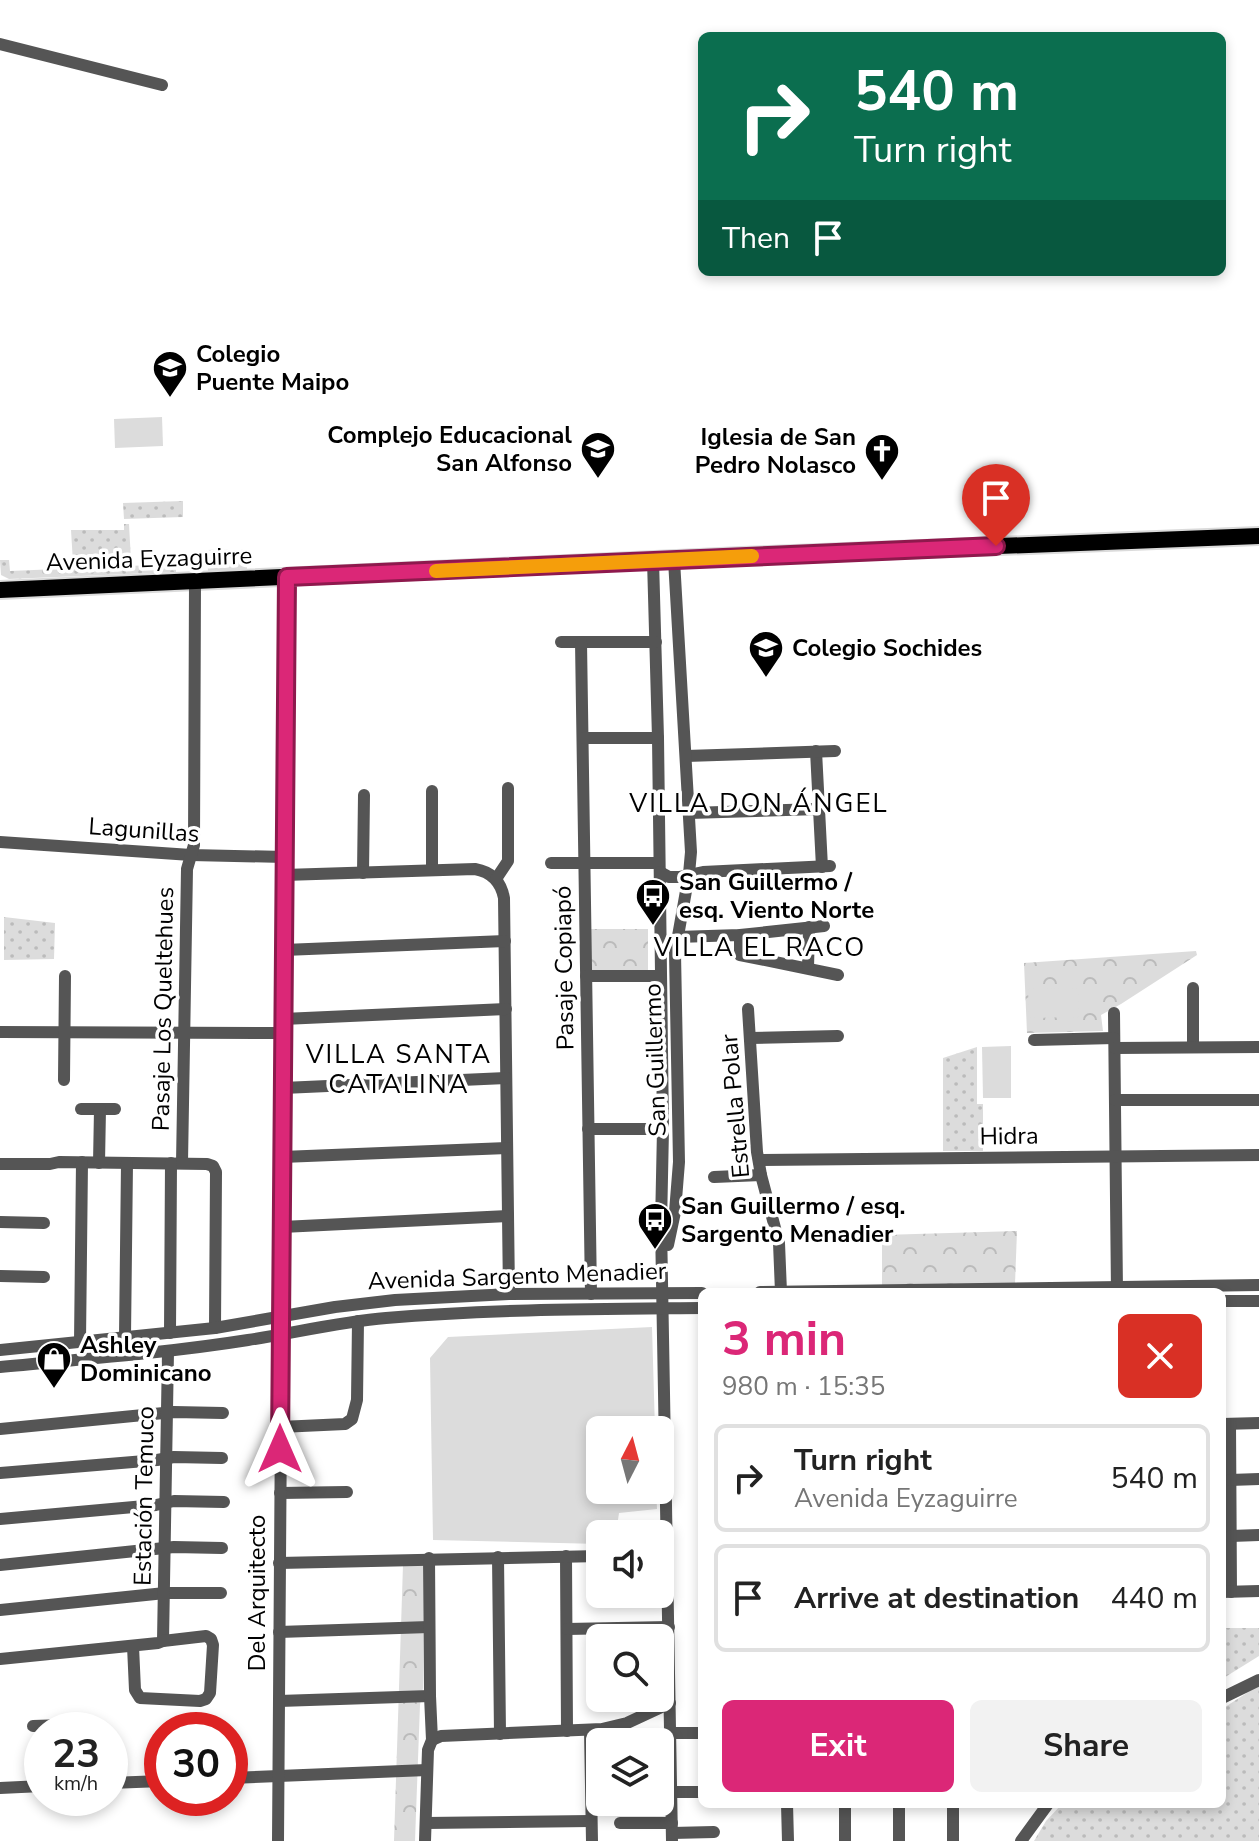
<!DOCTYPE html>
<html lang="en">
<head>
<meta charset="utf-8">
<style>
	:root { --surface:#fff; --page:#f2f2f2; --text:#222; --muted:#767676; --line:#e0e0e0; --accent:#db2777 }
	body { margin:0; font-family:"Nunito Sans",sans-serif; background:var(--page); color:var(--text); height:100vh; display:flex; flex-direction:column; font-size:30px; white-space:nowrap }
	* { box-sizing:border-box; margin:0 }
	p { font-size:26px; color:var(--muted) }
	.icon { flex:none; width:44px; height:44px; fill:none; stroke:currentColor; stroke-width:2; stroke-linecap:round; stroke-linejoin:round }
	.map { position:relative; flex:1; overflow:hidden }
	.drawer { position:absolute; left:698px; top:1288px; width:528px; height:520px; display:flex; flex-direction:column; background:var(--surface); border-radius:12px; box-shadow:0 4px 12px #0003 }
	.drawer>* { flex:none }
	.guide { position:absolute; left:698px; top:32px; width:528px; height:244px; border-radius:12px; box-shadow:0 4px 12px #0003; background:#0b6e4f; color:#fff; overflow:hidden }
	.needle { width:52px; rotate:6deg }
	.tools { position:absolute; left:586px; top:1416px; display:grid; gap:16px }
	.tools a { display:grid; place-items:center; width:88px; height:88px; border-radius:12px; background:var(--surface); box-shadow:0 4px 12px #0003; font-size:40px }
	.speed { position:absolute; left:24px; top:1712px; display:flex; gap:16px; font-size:40px; font-weight:700; text-align:center }
	.speed>* { display:grid; place-content:center; width:104px; height:104px; border-radius:50%; background:var(--surface); box-shadow:0 4px 12px #0003; line-height:1 }
	.speed small { font-size:20px; font-weight:400 }
	.speed .limit { border:12px solid #d22; background:#fff; color:#111 }
	.pin { position:absolute; display:grid; place-items:center; width:68px; height:68px; color:#fff; margin:-82px -34px; border-radius:50% 50% 50% 0; rotate:-45deg; box-shadow:0 0 8px #0007 }
	.pin .icon { rotate:45deg }
	.me { position:absolute; width:88px; margin:-44px; rotate:0deg; stroke-linejoin:round; filter:drop-shadow(0 0 6px #0008) }
	.turn { display:flex; align-items:center; gap:28px; height:168px; padding:0 24px; font-size:36px }
	.turn .icon { width:104px; height:104px; stroke-width:2.5 }
	.turn b { display:block; font-size:56px; line-height:68px }
	.then { display:flex; align-items:center; height:76px; padding:0 24px; background:#0003; gap:16px; font-size:30px }
	.round { display:grid; place-items:center; flex:none; width:84px; height:84px; border-radius:12px; background:var(--page) }
	.head { display:flex; align-items:center; justify-content:space-between; height:136px; padding:0 24px }
	h1 { font-size:48px; font-weight:700; line-height:60px; color:var(--accent) }
	.button { display:flex; gap:16px; margin-top:auto; padding:16px 24px }
	.button a { flex:1; height:92px; border-radius:12px; background:var(--accent); color:#fff; font-size:32px; font-weight:700; line-height:92px; text-align:center }
	.button a+a { background:var(--page); color:var(--text) }
	ul { padding:0; list-style:none }
	li { display:flex; align-items:center; gap:24px; height:108px; margin:0 16px 12px; padding:0 8px; border:4px solid var(--line); border-radius:12px }
	li div { flex:1 }
	li b { display:block; font-size:30px }
	li em { font-style:normal }
	.map>svg:first-child { display:block }
	.grass { fill:url(#grass-dots) }
	.park { fill:url(#park-crowns) }
	.pitch { fill:#dcdcdc }
	.lines { fill:none; stroke-linecap:round; stroke-linejoin:round }
	.major-casing { stroke:#dbdbdb; stroke-width:20 }
	.minor { stroke:#555; stroke-width:12 }
	.major { stroke:#000; stroke-width:16 }
	.route-casing { stroke:#8e194d; stroke-width:20 }
	.route { stroke:#db2777; stroke-width:14 }
	.slow { stroke:#f59e0b; stroke-width:14 }
	.labels { text-anchor:middle; stroke-width:7; stroke-linejoin:round; paint-order:stroke }
	.poi-label { font-size:24px; font-weight:bold; fill:#000; stroke:#fff; text-anchor:start }
	.street-label { font-size:24px; fill:#000; stroke:#fff }
	.neighbourhood-label { font-size:26px; letter-spacing:2px; fill:#000; stroke:#fff }
</style>
</head>
<body>
<div class="map">
<svg width="1259" height="1841" viewBox="0 0 1259 1841">
	<defs>
		<pattern id="grass-dots" width="8" height="8" patternUnits="userSpaceOnUse" patternTransform="scale(2)"><rect width="8" height="8" fill="#dcdcdc"/><path d="M2 2h.1M6 6h.1" fill="none" stroke="#bbb" stroke-width="1.8" stroke-linecap="round"/></pattern>
		<pattern id="park-crowns" width="20" height="18" patternUnits="userSpaceOnUse" patternTransform="scale(2)"><rect width="20" height="18" fill="#dcdcdc"/><path d="M2 6a3 3 0 1 1 6 0M12 15a3 3 0 1 1 6 0" fill="none" stroke="#bbb"/></pattern>
	</defs>
	<rect width="100%" height="100%" fill="#fff"/>
	<g class="grass">
		<path d="M 183,501 L 183,517 L 124,519 L 123,503 Z"/>
		<path d="M 124,524 L 129,524 L 131,561 L 73,563 L 71,530 L 124,530 Z"/>
		<path d="M 247,549 L 247,570 L 208,571 L 207,550 Z"/>
		<path d="M 0,560 L 9,560 L 10,571 L 176,564 L 176,572 L 9,579 L 1,575 Z"/>
		<path d="M 4,917 L 55,923 L 54,959 L 4,960 Z"/>
		<path d="M 977,1047 L 977,1104 L 983,1104 L 983,1151 L 943,1151 L 943,1058 Z"/>
		<path d="M 1222,1628 L 1259,1628 L 1259,1656 L 1222,1679 Z"/>
		<path d="M 1259,1685 L 1259,1841 L 1034,1841 L 1046,1821 L 1062,1804 L 1222,1804 L 1222,1709 Z"/>
	</g>
	<g class="park">
		<rect x="591" y="929" width="57" height="42"/>
		<path d="M 1196,951 L 1197,955 L 1121,1004 L 1101,1015 L 1103,1031 L 1027,1033 L 1024,963 Z"/>
		<path d="M 1017,1231 L 1015,1284 L 882,1285 L 882,1235 Z"/>
		<path d="M 403,1565 L 423,1565 L 423,1688 L 420,1705 L 415,1841 L 394,1841 Z"/>
	</g>
	<g class="pitch">
		<path d="M 162,417 L 163,446 L 115,448 L 114,419 Z"/>
		<path d="M 1078,988 L 1079,1017 L 1029,1018 L 1028,989 Z"/>
		<path d="M 1011,1046 L 1011,1098 L 983,1098 L 982,1047 Z"/>
		<path d="M 652,1327 L 655,1430 L 600,1430 L 600,1490 L 656,1490 L 657,1509 L 619,1513 L 616,1534 L 600,1534 L 600,1544 L 433,1540 L 430,1358 L 448,1337 Z"/>
	</g>
	<g class="lines">
		<defs>
			<path id="major" d="M 0,590 L 742,556 L 1259,536"/>
		</defs>
		<use href="#major" class="major-casing"/>
		<g class="minor">
			<path d="M 0,44 L 162,85"/>
			<path d="M 653,560 L 658,738 L 663,1129 L 661,1225 L 672,1841"/>
			<path d="M 561,642 L 656,642"/>
			<path d="M 581,642 L 591,1294"/>
			<path d="M 583,738 L 658,738"/>
			<path d="M 816,751 L 822,867"/>
			<path d="M 686,756 L 835,751"/>
			<path d="M 432,791 L 432,870"/>
			<path d="M 689,813 L 819,809"/>
			<path d="M 0,842 L 191,855 L 285,857"/>
			<path d="M 551,863 L 659,863"/>
			<path d="M 660,872 L 669,877 L 679,877 L 703,872 L 830,866"/>
			<path d="M 363,873 L 364,795"/>
			<path d="M 284,875 L 475,869 C 492,872 501,882 504,898 L 509,1294"/>
			<path d="M 496,879 L 508,861 L 508,788"/>
			<path d="M 740,935 L 740,955 L 838,975"/>
			<path d="M 677,937 L 740,935 L 824,926"/>
			<path d="M 284,950 L 505,941"/>
			<path d="M 808,968 L 809,927"/>
			<path d="M 586,976 L 660,976"/>
			<path d="M 1193,988 L 1193,1047"/>
			<path d="M 748,1009 L 757,1152 L 761,1175 L 779,1243 L 781,1292"/>
			<path d="M 1114,1013 L 1117,1292"/>
			<path d="M 283,1019 L 506,1009"/>
			<path d="M 0,1032 L 283,1033"/>
			<path d="M 750,1038 L 838,1036"/>
			<path d="M 1034,1040 L 1114,1038"/>
			<path d="M 1115,1048 L 1259,1047"/>
			<path d="M 64,1080 L 65,976"/>
			<path d="M 283,1088 L 506,1078"/>
			<path d="M 1115,1100 L 1259,1100"/>
			<path d="M 81,1109 L 115,1109"/>
			<path d="M 588,1129 L 663,1129"/>
			<path d="M 282,1157 L 507,1148"/>
			<path d="M 759,1160 L 1259,1155"/>
			<path d="M 99,1163 L 100,1109"/>
			<path d="M 182,1163 L 187,869 L 194,845 L 195,582"/>
			<path d="M 0,1164 L 50,1164 L 59,1162 L 207,1164 L 213,1166 L 216,1172 L 215,1328"/>
			<path d="M 714,1177 L 761,1175"/>
			<path d="M 0,1222 L 44,1223"/>
			<path d="M 282,1227 L 508,1216"/>
			<path d="M 668,1245 L 675,1212 L 679,1162 L 675,953 L 689,874 L 691,852 L 674,560"/>
			<path d="M 0,1276 L 44,1277"/>
			<path d="M 760,1292 L 1259,1285"/>
			<path d="M 1222,1301 L 1259,1301"/>
			<path d="M 170,1333 L 171,1163"/>
			<path d="M 125,1337 L 127,1163"/>
			<path d="M 80,1342 L 82,1162"/>
			<path d="M 0,1350 L 215,1328 L 335,1307 L 395,1300 L 509,1294 L 702,1293"/>
			<path d="M 0,1367 C 83,1359 166,1353 248,1340 C 294,1333 339,1322 386,1318 C 491,1309 597,1309 702,1308"/>
			<path d="M 1222,1424 L 1259,1423"/>
			<path d="M 1230,1424 L 1231,1592"/>
			<path d="M 280,1427 L 345,1424 L 352,1419 L 357,1400 L 358,1321"/>
			<path d="M 0,1429 L 174,1412 L 223,1413"/>
			<path d="M 0,1473 L 157,1460 L 174,1457 L 222,1458"/>
			<path d="M 1230,1480 L 1259,1479"/>
			<path d="M 280,1493 L 347,1492"/>
			<path d="M 0,1519 L 156,1505 L 174,1501 L 224,1502"/>
			<path d="M 1231,1536 L 1259,1535"/>
			<path d="M 566,1556 L 567,1731"/>
			<path d="M 498,1557 L 500,1734"/>
			<path d="M 279,1563 L 600,1556"/>
			<path d="M 0,1565 L 174,1547 L 222,1548"/>
			<path d="M 1222,1592 L 1259,1591"/>
			<path d="M 0,1610 L 165,1593 L 221,1593"/>
			<path d="M 567,1629 L 669,1627"/>
			<path d="M 279,1632 L 429,1627"/>
			<path d="M 163,1641 L 168,1352"/>
			<path d="M 0,1659 L 158,1643 L 163,1641 L 206,1636 L 211,1639 L 213,1645 L 210,1693 L 206,1699 L 200,1701 L 140,1698 L 135,1690 L 133,1646"/>
			<path d="M 1222,1698 L 1259,1680"/>
			<path d="M 279,1701 L 430,1696"/>
			<path d="M 33,1726 L 97,1724"/>
			<path d="M 590,1730 L 592,1841"/>
			<path d="M 671,1733 L 702,1733"/>
			<path d="M 432,1740 L 441,1736 L 602,1729 L 627,1723 L 670,1703"/>
			<path d="M 230,1778 L 427,1770"/>
			<path d="M 110,1783 L 162,1781"/>
			<path d="M 0,1788 L 42,1786"/>
			<path d="M 672,1792 L 702,1792"/>
			<path d="M 787,1804 L 788,1841"/>
			<path d="M 845,1804 L 845,1841"/>
			<path d="M 899,1804 L 899,1841"/>
			<path d="M 953,1804 L 953,1841"/>
			<path d="M 426,1823 L 591,1821"/>
			<path d="M 620,1823 L 672,1823"/>
			<path d="M 672,1833 L 714,1832"/>
			<path d="M 278,1841 L 287,577"/>
			<path d="M 425,1841 L 428,1750 L 432,1740 L 430,1696 L 429,1558"/>
			<path d="M 1021,1841 L 1048,1804"/>
		</g>
		<use href="#major" class="major"/>
	</g>
	<g class="lines">
		<defs>
			<path id="route" d="M 280,1449 L 287,577 L 996,546"/>
		</defs>
		<use href="#route" class="route-casing"/>
		<use href="#route" class="route"/>
		<path class="slow" d="M 436,571 L 752,556"/>
	</g>
	<defs>
		<symbol id="school-pin" viewBox="-11 -11 22 30"><path d="M0 17L-7.5 6A9.5 9.5 0 1 1 7.5 6Z" fill="#000" stroke="#fff"/><path d="M0-5L7-2L0 1L-7-2ZM-4 1L0 2.5L4 1V4Q0 6-4 4Z" fill="#fff"/></symbol>
		<symbol id="church-pin" viewBox="-11 -11 22 30"><path d="M0 17L-7.5 6A9.5 9.5 0 1 1 7.5 6Z" fill="#000" stroke="#fff"/><path d="M-1.2-6h2.4v3.5h3.3v2.4h-3.3V6h-2.4V-.1h-3.3v-2.4h3.3Z" fill="#fff"/></symbol>
		<symbol id="bus-pin" viewBox="-11 -11 22 30"><path d="M0 17L-7.5 6A9.5 9.5 0 1 1 7.5 6Z" fill="#000" stroke="#fff"/><path d="M-5-6H5V4H4V6H2V4H-2V6H-4V4H-5ZM-3.5-4V0h7V-4ZM-3.5 1.2v1.5H-2V1.2ZM2 1.2v1.5H3.5V1.2Z" fill="#fff"/></symbol>
		<symbol id="shop-pin" viewBox="-11 -11 22 30"><path d="M0 17L-7.5 6A9.5 9.5 0 1 1 7.5 6Z" fill="#000" stroke="#fff"/><path d="M-5-2.5h2.3a2.7 3.5 0 0 1 5.4 0H5L5.5 6h-11ZM-1.5-2.5h3a1.5 2.3 0 0 0-3 0Z" fill="#fff"/></symbol>
	</defs>
	<g fill-rule="evenodd">
		<use href="#school-pin" x="150" y="348" width="40" height="54"/>
		<use href="#school-pin" x="578" y="429" width="40" height="54"/>
		<use href="#church-pin" x="862" y="431" width="40" height="54"/>
		<use href="#school-pin" x="746" y="628" width="40" height="54"/>
		<use href="#bus-pin" x="633" y="876" width="40" height="54"/>
		<use href="#bus-pin" x="635" y="1200" width="40" height="54"/>
		<use href="#shop-pin" x="34" y="1339" width="40" height="54"/>
	</g>
	<g class="labels">
		<g class="poi-label">
			<text x="196" y="362">Colegio<tspan x="196" dy="28">Puente Maipo</tspan></text>
			<text x="572" y="443" text-anchor="end">Complejo Educacional<tspan x="572" dy="28">San Alfonso</tspan></text>
			<text x="856" y="445" text-anchor="end">Iglesia de San<tspan x="856" dy="28">Pedro Nolasco</tspan></text>
			<text x="792" y="656">Colegio Sochides</text>
			<text x="679" y="890">San Guillermo /<tspan x="679" dy="28">esq. Viento Norte</tspan></text>
			<text x="681" y="1214">San Guillermo / esq.<tspan x="681" dy="28">Sargento Menadier</tspan></text>
			<text x="80" y="1353">Ashley<tspan x="80" dy="28">Dominicano</tspan></text>
		</g>
		<g class="street-label">
			<text transform="translate(149 559) rotate(-2)" y="8">Avenida Eyzaguirre</text>
			<text transform="translate(144 830) rotate(4)" y="8">Lagunillas</text>
			<text transform="translate(564 968) rotate(-91)" y="8">Pasaje Copiapó</text>
			<text transform="translate(163 1009) rotate(-89)" y="8">Pasaje Los Queltehues</text>
			<text transform="translate(655 1060) rotate(-92)" y="8">San Guillermo</text>
			<text transform="translate(735 1106) rotate(-95)" y="8">Estrella Polar</text>
			<text transform="translate(1009 1136) rotate(-1)" y="8">Hidra</text>
			<text transform="translate(517 1276) rotate(-2)" y="8">Avenida Sargento Menadier</text>
			<text transform="translate(144 1496) rotate(-89)" y="8">Estación Temuco</text>
			<text transform="translate(257 1593) rotate(-90)" y="8">Del Arquitecto</text>
		</g>
		<g class="neighbourhood-label">
			<text x="759" y="812">VILLA DON ÁNGEL</text>
			<text x="760" y="956">VILLA EL RACO</text>
			<text x="399" y="1063">VILLA SANTA<tspan x="399" dy="30">CATALINA</tspan></text>
		</g>
	</g>
</svg>
<div class="tools">
<a><svg class="needle" viewBox="-14 -14 28 28"><path d="M0-13l5 13h-10z" fill="#e53935"/><path d="M0 13l5-13h-10z" fill="#767676"/></svg></a>
<a><svg class="icon" aria-label="sound" viewBox="0 0 24 24"><path d="M4 9h4l5-4v14l-5-4H4zM17 9q2 3 0 6"/></svg></a>
<a><svg class="icon" aria-label="search" viewBox="0 0 24 24"><circle cx="10" cy="10" r="6"/><path d="M15 15l6 6"/></svg></a>
<a><svg class="icon" aria-label="layers" viewBox="0 0 24 24"><path d="M12 4l9 5-9 5-9-5zM3 14l9 5 9-5"/></svg></a>
</div>
<div class="speed"><div>23<small>km/h</small></div><div class="limit">30</div></div>
<div class="pin" style="left:996px;top:546px;background:#d93025"><svg class="icon" aria-label="arrive" viewBox="0 0 24 24"><path d="M6 21V4h12l-3 4 3 4H6"/></svg></div>
<svg class="me" style="left:280px;top:1449px" viewBox="-20 -20 40 40"><path d="M0-17L14 15 0 8-14 15z" fill="#db2777" stroke="#fff" stroke-width="4"/></svg>
<div class="guide">
<div class="turn"><svg class="icon" aria-label="right" viewBox="0 0 24 24"><path d="M7 20v-9h11M14 6l5 5-5 5"/></svg><div><b>540 m</b>Turn right</div></div>
<div class="then">Then<svg class="icon" aria-label="arrive" viewBox="0 0 24 24"><path d="M6 21V4h12l-3 4 3 4H6"/></svg></div>
</div>
<section class="drawer">
<div class="head"><div><h1>3 min</h1><p>980 m · 15:35</p></div><a class="round" style="background:#d93025;color:#fff"><svg class="icon" aria-label="close" viewBox="0 0 24 24"><path d="M6 6l12 12M18 6L6 18"/></svg></a></div>
<ul>
<li><svg class="icon" aria-label="right" viewBox="0 0 24 24"><path d="M7 20v-9h11M14 6l5 5-5 5"/></svg><div><b>Turn right</b><p>Avenida Eyzaguirre</p></div><em>540 m</em></li>
<li><svg class="icon" aria-label="arrive" viewBox="0 0 24 24"><path d="M6 21V4h12l-3 4 3 4H6"/></svg><div><b>Arrive at destination</b></div><em>440 m</em></li>
</ul>
<div class="button"><a>Exit</a><a>Share</a></div>
</section>
</div>
</body>
</html>
